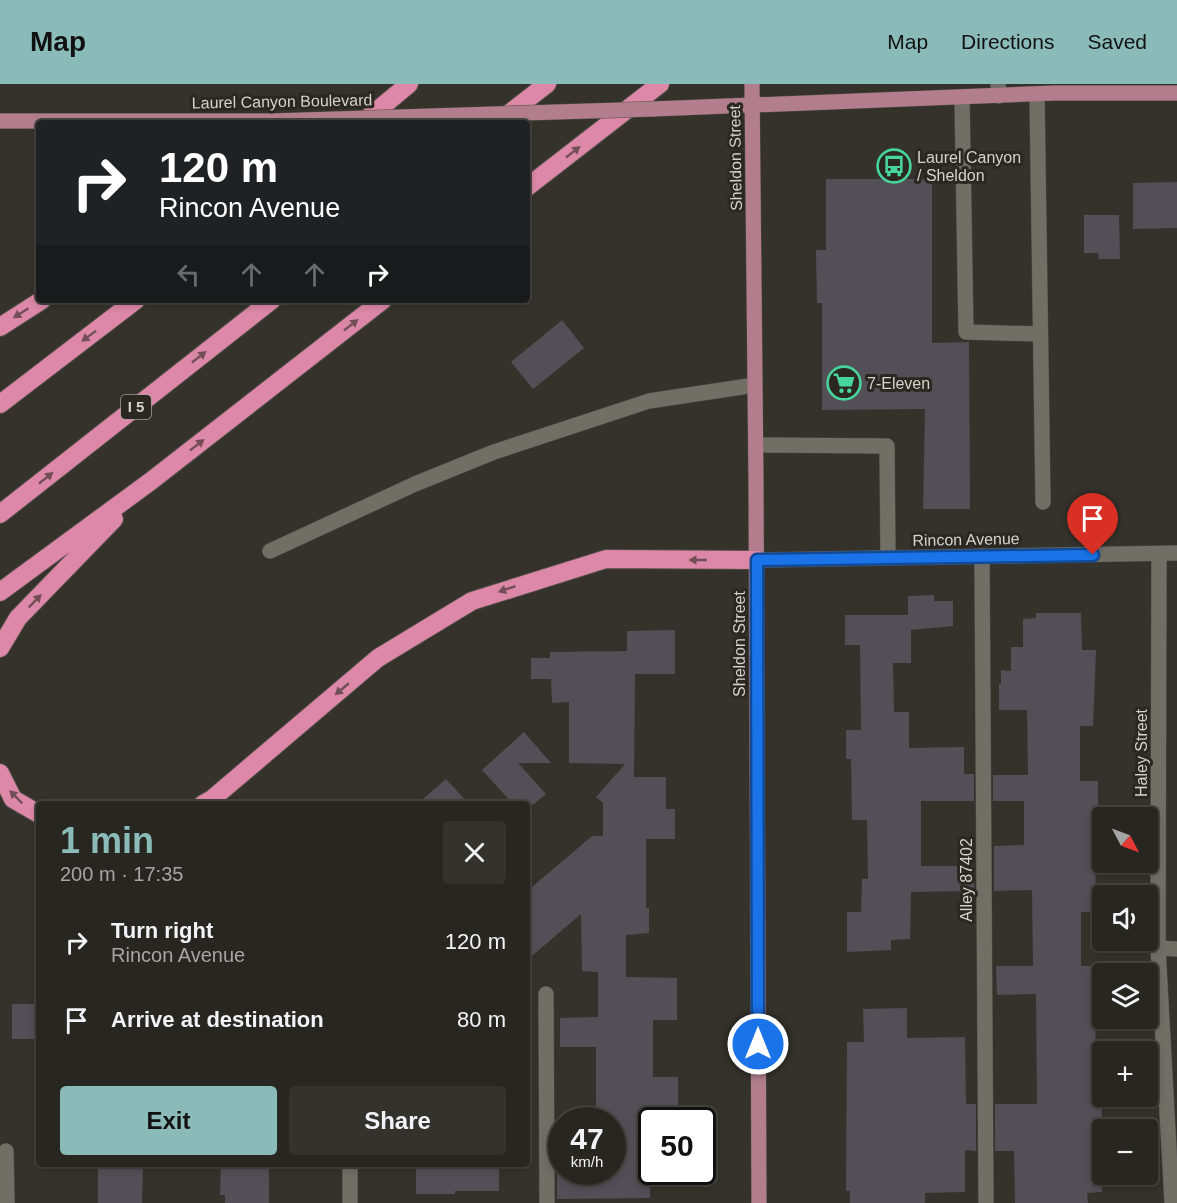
<!DOCTYPE html>
<html lang="en">
<head>
<meta charset="utf-8">
<style>
	:root { --surface:#282620; --page:#34322d; --text:#f1f3f6; --muted:#a5a5a5; --line:#44433e; --accent:#8bbbb9 }
	body { margin:0; font-family:Arial,sans-serif; background:var(--page); color:var(--text); height:100vh; display:flex; flex-direction:column; font-size:22px; white-space:nowrap }
	* { box-sizing:border-box; margin:0 }
	p { font-size:20px; color:var(--muted) }
	.icon { flex:none; width:33px; height:33px; fill:none; stroke:currentColor; stroke-width:2; stroke-linecap:round; stroke-linejoin:round }
	.map { position:relative; flex:1; overflow:hidden }
	.side { position:absolute; left:36px; top:717px; width:494px; height:366px; display:flex; flex-direction:column; background:var(--surface); border-radius:6px; box-shadow:0 3px 9px #0003,0 0 0 2px var(--line) }
	.side>* { flex:none }
	.top-card { position:absolute; left:36px; top:36px; width:494px; height:183px; border-radius:6px; box-shadow:0 3px 9px #0003,0 0 0 2px var(--line); background:#202124; color:#fff; overflow:hidden }
	.needle { width:39px; rotate:131deg }
	.fabs { position:absolute; left:1092px; top:723px; display:grid; gap:12px }
	.fabs a { display:grid; place-items:center; width:66px; height:66px; border-radius:6px; background:var(--surface); box-shadow:0 3px 9px #0003,0 0 0 2px var(--line); font-size:30px }
	.speed { position:absolute; left:548px; top:1023px; display:flex; gap:12px; font-size:30px; font-weight:700; text-align:center }
	.speed>* { display:grid; place-content:center; width:78px; height:78px; border-radius:50%; background:var(--surface); box-shadow:0 3px 9px #0003,0 0 0 2px var(--line); line-height:1 }
	.speed small { font-size:15px; font-weight:400 }
	.speed .limit { border:3px solid #111; border-radius:9px; background:#fff; color:#111 }
	.pin { position:absolute; display:grid; place-items:center; width:51px; height:51px; color:#fff; margin:-62px -26px; border-radius:50% 50% 50% 0; rotate:-45deg; box-shadow:0 0 6px #0007 }
	.pin .icon { rotate:45deg }
	.me { position:absolute; width:66px; margin:-33px; rotate:0deg; stroke-linejoin:round; filter:drop-shadow(0 0 4px #0008) }
	.turn { display:flex; align-items:center; gap:21px; height:126px; padding:0 24px; font-size:27px }
	.turn .icon { width:78px; height:78px; stroke-width:2.5 }
	.turn b { display:block; font-size:42px; line-height:51px }
	.lanes { display:flex; align-items:center; height:57px; padding:0 24px; background:#0003; justify-content:center; gap:30px; direction:ltr }
	.lanes .off { opacity:.35 }
	.round { display:grid; place-items:center; flex:none; width:63px; height:63px; border-radius:6px; background:var(--page) }
	.head { display:flex; align-items:center; justify-content:space-between; height:102px; padding:0 24px }
	h1 { font-size:36px; font-weight:600; line-height:45px; color:var(--accent) }
	.action { display:flex; gap:12px; margin-top:auto; padding:12px 24px }
	.action a { flex:1; height:69px; border-radius:6px; background:var(--accent); color:#111; font-size:24px; font-weight:600; line-height:69px; text-align:center }
	.action a+a { background:var(--page); color:var(--text) }
	ul { padding:0; list-style:none }
	li { display:flex; align-items:center; gap:18px; height:78px; padding:0 24px }
	li div { flex:1 }
	li b { display:block; font-size:22px }
	li em { font-style:normal }
	header { display:flex; align-items:center; gap:36px; box-sizing:border-box; height:84px; padding:0 30px; background:var(--accent); color:#111 }
	header strong { font-size:28px }
	nav { display:flex; gap:33px; margin-inline-start:auto; font-size:21px }
	.map>svg:first-child { display:block }
	.building { fill:#524f56 }
	.lines { fill:none; stroke-linecap:round; stroke-linejoin:round }
	.minor-casing { stroke:#514d47; stroke-width:16 }
	.major-casing { stroke:#514d47; stroke-width:16 }
	.highway-casing { stroke:#514d47; stroke-width:20 }
	.minor { stroke:#716e66; stroke-width:15 }
	.major { stroke:#b27e8e; stroke-width:15 }
	.highway { stroke:#dd88a8; stroke-width:18 }
	.major-bridge-casing { stroke:#514d47; stroke-width:16; stroke-linecap:butt }
	.major-bridge { stroke:#b27e8e; stroke-width:15 }
	.oneway { fill:#724e57 }
	.route-casing { stroke:#114b97; stroke-width:15 }
	.route { stroke:#1a73e8; stroke-width:10 }
	.labels { text-anchor:middle; stroke-width:6; stroke-linejoin:round; paint-order:stroke }
	.shield { fill:#2b2821; stroke:#a29f9a; stroke-width:1.5 }
	.shield-label { font-size:15px; font-weight:bold; fill:#d5d2ce }
	.street-label { font-size:16px; fill:#d5d2ce; stroke:#2b2821 }
	.poi-label { font-size:16px; fill:#d5d2ce; stroke:#2b2821; text-anchor:start }
</style>
</head>
<body>
<header>
<strong>Map</strong>
<nav><a>Map</a><a>Directions</a><a>Saved</a></nav>
</header>
<div class="map">
<svg width="1177" height="1119" viewBox="0 0 1177 1119">
	<rect width="100%" height="100%" fill="#35322b"/>
	<g class="building">
		<path d="M 826,95 L 932,95 L 932,259 L 969,258 L 970,425 L 923,425 L 925,325 L 822,326 L 822,219 L 817,219 L 816,166 L 826,166 Z"/>
		<path d="M 1177,98 L 1177,144 L 1133,145 L 1133,99 Z"/>
		<path d="M 1084,131 L 1119,131 L 1120,175 L 1099,175 L 1098,169 L 1084,169 Z"/>
		<path d="M 562,236 L 584,264 L 533,305 L 511,278 Z"/>
		<path d="M 934,511 L 934,517 L 953,517 L 953,542 L 911,546 L 911,579 L 893,579 L 894,628 L 909,628 L 909,664 L 964,663 L 964,690 L 974,690 L 974,717 L 921,717 L 921,782 L 974,782 L 974,807 L 911,808 L 910,855 L 891,856 L 891,866 L 847,868 L 847,828 L 861,828 L 862,795 L 868,795 L 867,736 L 852,736 L 851,675 L 846,675 L 846,646 L 861,646 L 860,561 L 845,561 L 845,531 L 908,531 L 908,512 Z"/>
		<path d="M 1036,529 L 1081,529 L 1082,566 L 1096,566 L 1093,642 L 1080,642 L 1080,697 L 1098,697 L 1098,759 L 1095,759 L 1096,828 L 1081,828 L 1081,882 L 1096,882 L 1095,1025 L 1102,1025 L 1102,1108 L 1087,1109 L 1088,1119 L 1015,1119 L 1014,1067 L 995,1067 L 995,1020 L 1037,1020 L 1036,910 L 997,911 L 996,882 L 1033,882 L 1032,806 L 994,807 L 994,762 L 1024,761 L 1024,717 L 993,717 L 993,691 L 1028,691 L 1027,626 L 999,626 L 999,600 L 1001,600 L 1001,586 L 1011,587 L 1011,563 L 1023,563 L 1023,535 L 1036,534 Z"/>
		<path d="M 675,546 L 675,590 L 635,590 L 634,693 L 666,693 L 666,725 L 675,725 L 675,755 L 646,755 L 646,824 L 649,824 L 649,849 L 626,851 L 626,893 L 677,894 L 677,936 L 653,936 L 653,993 L 678,993 L 678,1036 L 651,1036 L 650,1114 L 557,1115 L 557,1090 L 610,1090 L 610,1088 L 612,1088 L 613,1034 L 596,1034 L 596,963 L 560,963 L 560,934 L 598,933 L 598,888 L 582,887 L 581,830 L 526,877 L 526,808 L 592,752 L 603,752 L 603,719 L 596,713 L 625,680 L 569,679 L 569,618 L 552,619 L 551,595 L 531,595 L 531,574 L 550,574 L 550,568 L 627,567 L 627,547 Z"/>
		<path d="M 524,648 L 551,679 L 518,679 L 546,710 L 534,720 L 513,720 L 482,686 Z"/>
		<path d="M 446,695 L 469,720 L 417,720 Z"/>
		<rect x="12" y="920" width="27" height="35"/>
		<path d="M 907,924 L 907,954 L 965,953 L 966,1020 L 976,1020 L 976,1067 L 965,1066 L 965,1108 L 925,1109 L 925,1119 L 850,1119 L 850,1107 L 846,1107 L 847,958 L 864,958 L 863,925 Z"/>
		<path d="M 98,1080 L 143,1080 L 142,1119 L 98,1119 Z"/>
		<path d="M 233,1080 L 269,1080 L 269,1119 L 225,1119 L 225,1111 L 220,1111 L 221,1081 Z"/>
		<path d="M 433,1080 L 492,1080 L 492,1085 L 499,1085 L 499,1107 L 455,1107 L 455,1110 L 416,1110 L 416,1082 L 433,1082 Z"/>
	</g>
	<g class="lines">
		<defs>
			<g id="minor">
				<path d="M 998,0 L 999,12"/>
				<path d="M 1037,10 L 1043,418"/>
				<path d="M 962,13 L 966,248 L 1039,250"/>
				<path d="M 756,361 L 887,362 L 888,474"/>
				<path d="M 270,467 L 415,400 L 494,368 L 649,317 L 755,301"/>
				<path d="M 1159,470 L 1158,864 L 1172,1119"/>
				<path d="M 982,472 L 986,1119"/>
				<path d="M 757,476 L 1177,469"/>
				<path d="M 1158,864 L 1177,865"/>
				<path d="M 546,910 L 547,1119"/>
				<path d="M 6,1067 L 7,1119"/>
				<path d="M 350,1119 L 350,1080"/>
			</g>
			<g id="major">
				<path d="M 752,0 L 756,398 L 759,1119"/>
				<path d="M 653,25 L 1054,9 L 1177,9"/>
				<path d="M 0,37 L 272,37"/>
			</g>
			<g id="highway">
				<path d="M 362,39 L 409,0"/>
				<path d="M 497,39 L 547,0"/>
				<path d="M 526,104 L 660,0"/>
				<path d="M 0,243 L 42,216"/>
				<path d="M 0,320 L 136,216"/>
				<path d="M 0,430 L 272,216"/>
				<path d="M 0,508 L 151,397 L 383,216"/>
				<path d="M 0,564 L 18,534 L 114,435"/>
				<path d="M 0,689 L 13,715 L 39,730"/>
				<path d="M 203,720 L 212,715 L 378,574 L 472,517 L 606,475 L 757,476"/>
			</g>
		</defs>
		<use href="#minor" class="minor-casing"/>
		<use href="#major" class="major-casing"/>
		<use href="#highway" class="highway-casing"/>
		<use href="#minor" class="minor"/>
		<use href="#major" class="major"/>
		<use href="#highway" class="highway"/>
		<defs>
			<path id="major-bridge" d="M 272,37 L 653,25"/>
		</defs>
		<use href="#major-bridge" class="major-bridge-casing"/>
		<use href="#major-bridge" class="major-bridge"/>
	</g>
	<defs><path id="oneway-solid" d="M-6-.8H1V-3.2L6.5 0L1 3.2V.8H-6Z" transform="scale(1.5)"/></defs>
	<g class="oneway">
		<use href="#oneway-solid" transform="translate(573 68) rotate(-38)"/>
		<use href="#oneway-solid" transform="translate(21 229) rotate(148)"/>
		<use href="#oneway-solid" transform="translate(351 241) rotate(-38)"/>
		<use href="#oneway-solid" transform="translate(89 252) rotate(143)"/>
		<use href="#oneway-solid" transform="translate(199 273) rotate(-38)"/>
		<use href="#oneway-solid" transform="translate(197 361) rotate(-38)"/>
		<use href="#oneway-solid" transform="translate(46 394) rotate(-38)"/>
		<use href="#oneway-solid" transform="translate(698 476) rotate(-180)"/>
		<use href="#oneway-solid" transform="translate(507 505) rotate(161)"/>
		<use href="#oneway-solid" transform="translate(35 517) rotate(-46)"/>
		<use href="#oneway-solid" transform="translate(342 605) rotate(140)"/>
		<use href="#oneway-solid" transform="translate(16 713) rotate(-134)"/>
	</g>
	<g class="lines">
		<defs>
			<path id="route" d="M 758,960 L 757,476 L 1093,471"/>
		</defs>
		<use href="#route" class="route-casing"/>
		<use href="#route" class="route"/>
	</g>
	<defs>
		<symbol id="bus-ring" viewBox="-11 -11 22 22"><circle r="9.5" fill="#2b2821" stroke="#48d49d" stroke-width="1.5"/><path d="M-5-6H5V4H4V6H2V4H-2V6H-4V4H-5ZM-3.5-4V0h7V-4ZM-3.5 1.2v1.5H-2V1.2ZM2 1.2v1.5H3.5V1.2Z" fill="#48d49d"/></symbol>
		<symbol id="supermarket-ring" viewBox="-11 -11 22 22"><circle r="9.5" fill="#2b2821" stroke="#48d49d" stroke-width="1.5"/><path d="M-6-5.5h2.5l.6 2H6L4.5 2H-2.5L-4.4-4H-6ZM-1.5 3.2a1.3 1.3 0 1 0 .1 0ZM3 3.2a1.3 1.3 0 1 0 .1 0Z" fill="#48d49d"/></symbol>
	</defs>
	<g fill-rule="evenodd">
		<use href="#bus-ring" x="875" y="63" width="38" height="38"/>
		<use href="#supermarket-ring" x="825" y="280" width="38" height="38"/>
	</g>
	<g class="labels">
		<rect class="shield" x="121" y="311" width="30" height="24" rx="4.5"/>
		<g class="shield-label">
			<text x="136" y="328">I 5</text>
		</g>
		<g class="street-label">
			<text transform="translate(282 17) rotate(-1)" y="6">Laurel Canyon Boulevard</text>
			<text transform="translate(735 74) rotate(-91)" y="6">Sheldon Street</text>
			<text transform="translate(966 455) rotate(-1)" y="6">Rincon Avenue</text>
			<text transform="translate(739 560) rotate(-90)" y="6">Sheldon Street</text>
			<text transform="translate(1141 669) rotate(-90)" y="6">Haley Street</text>
			<text transform="translate(966 796) rotate(-90)" y="6">Alley 87402</text>
		</g>
		<g class="poi-label">
			<text x="917" y="79">Laurel Canyon<tspan x="917" dy="18">/ Sheldon</tspan></text>
			<text x="867" y="305">7-Eleven</text>
		</g>
	</g>
</svg>
<div class="fabs">
<a><svg class="needle" viewBox="-14 -14 28 28"><path d="M0-13l5 13h-10z" fill="#e53935"/><path d="M0 13l5-13h-10z" fill="#a5a5a5"/></svg></a>
<a><svg class="icon" aria-label="sound" viewBox="0 0 24 24"><path d="M4 9h4l5-4v14l-5-4H4zM17 9q2 3 0 6"/></svg></a>
<a><svg class="icon" aria-label="layers" viewBox="0 0 24 24"><path d="M12 4l9 5-9 5-9-5zM3 14l9 5 9-5"/></svg></a>
<a>+</a>
<a>−</a>
</div>
<div class="speed"><div>47<small>km/h</small></div><div class="limit">50</div></div>
<div class="pin" style="left:1093px;top:471px;background:#d93025"><svg class="icon" aria-label="arrive" viewBox="0 0 24 24"><path d="M6 21V4h12l-3 4 3 4H6"/></svg></div>
<svg class="me" style="left:758px;top:960px" viewBox="-20 -20 40 40"><circle r="17" fill="#1a73e8" stroke="#fff" stroke-width="3"/><path d="M0-11L8 9 0 5-8 9z" fill="#fff"/></svg>
<div class="top-card">
<div class="turn"><svg class="icon" aria-label="right" viewBox="0 0 24 24"><path d="M7 20v-9h11M14 6l5 5-5 5"/></svg><div><b>120 m</b>Rincon Avenue</div></div>
<div class="lanes"><svg class="icon off" aria-label="left" viewBox="0 0 24 24"><path d="M17 20v-9H6M10 6l-5 5 5 5"/></svg><svg class="icon off" aria-label="ahead" viewBox="0 0 24 24"><path d="M12 20V5M6 11l6-6 6 6"/></svg><svg class="icon off" aria-label="ahead" viewBox="0 0 24 24"><path d="M12 20V5M6 11l6-6 6 6"/></svg><svg class="icon" aria-label="right" viewBox="0 0 24 24"><path d="M7 20v-9h11M14 6l5 5-5 5"/></svg></div>
</div>
<section class="side">
<div class="head"><div><h1>1 min</h1><p>200 m · 17:35</p></div><a class="round"><svg class="icon" aria-label="close" viewBox="0 0 24 24"><path d="M6 6l12 12M18 6L6 18"/></svg></a></div>
<ul>
<li><svg class="icon" aria-label="right" viewBox="0 0 24 24"><path d="M7 20v-9h11M14 6l5 5-5 5"/></svg><div><b>Turn right</b><p>Rincon Avenue</p></div><em>120 m</em></li>
<li><svg class="icon" aria-label="arrive" viewBox="0 0 24 24"><path d="M6 21V4h12l-3 4 3 4H6"/></svg><div><b>Arrive at destination</b></div><em>80 m</em></li>
</ul>
<div class="action"><a>Exit</a><a>Share</a></div>
</section>
</div>
</body>
</html>
